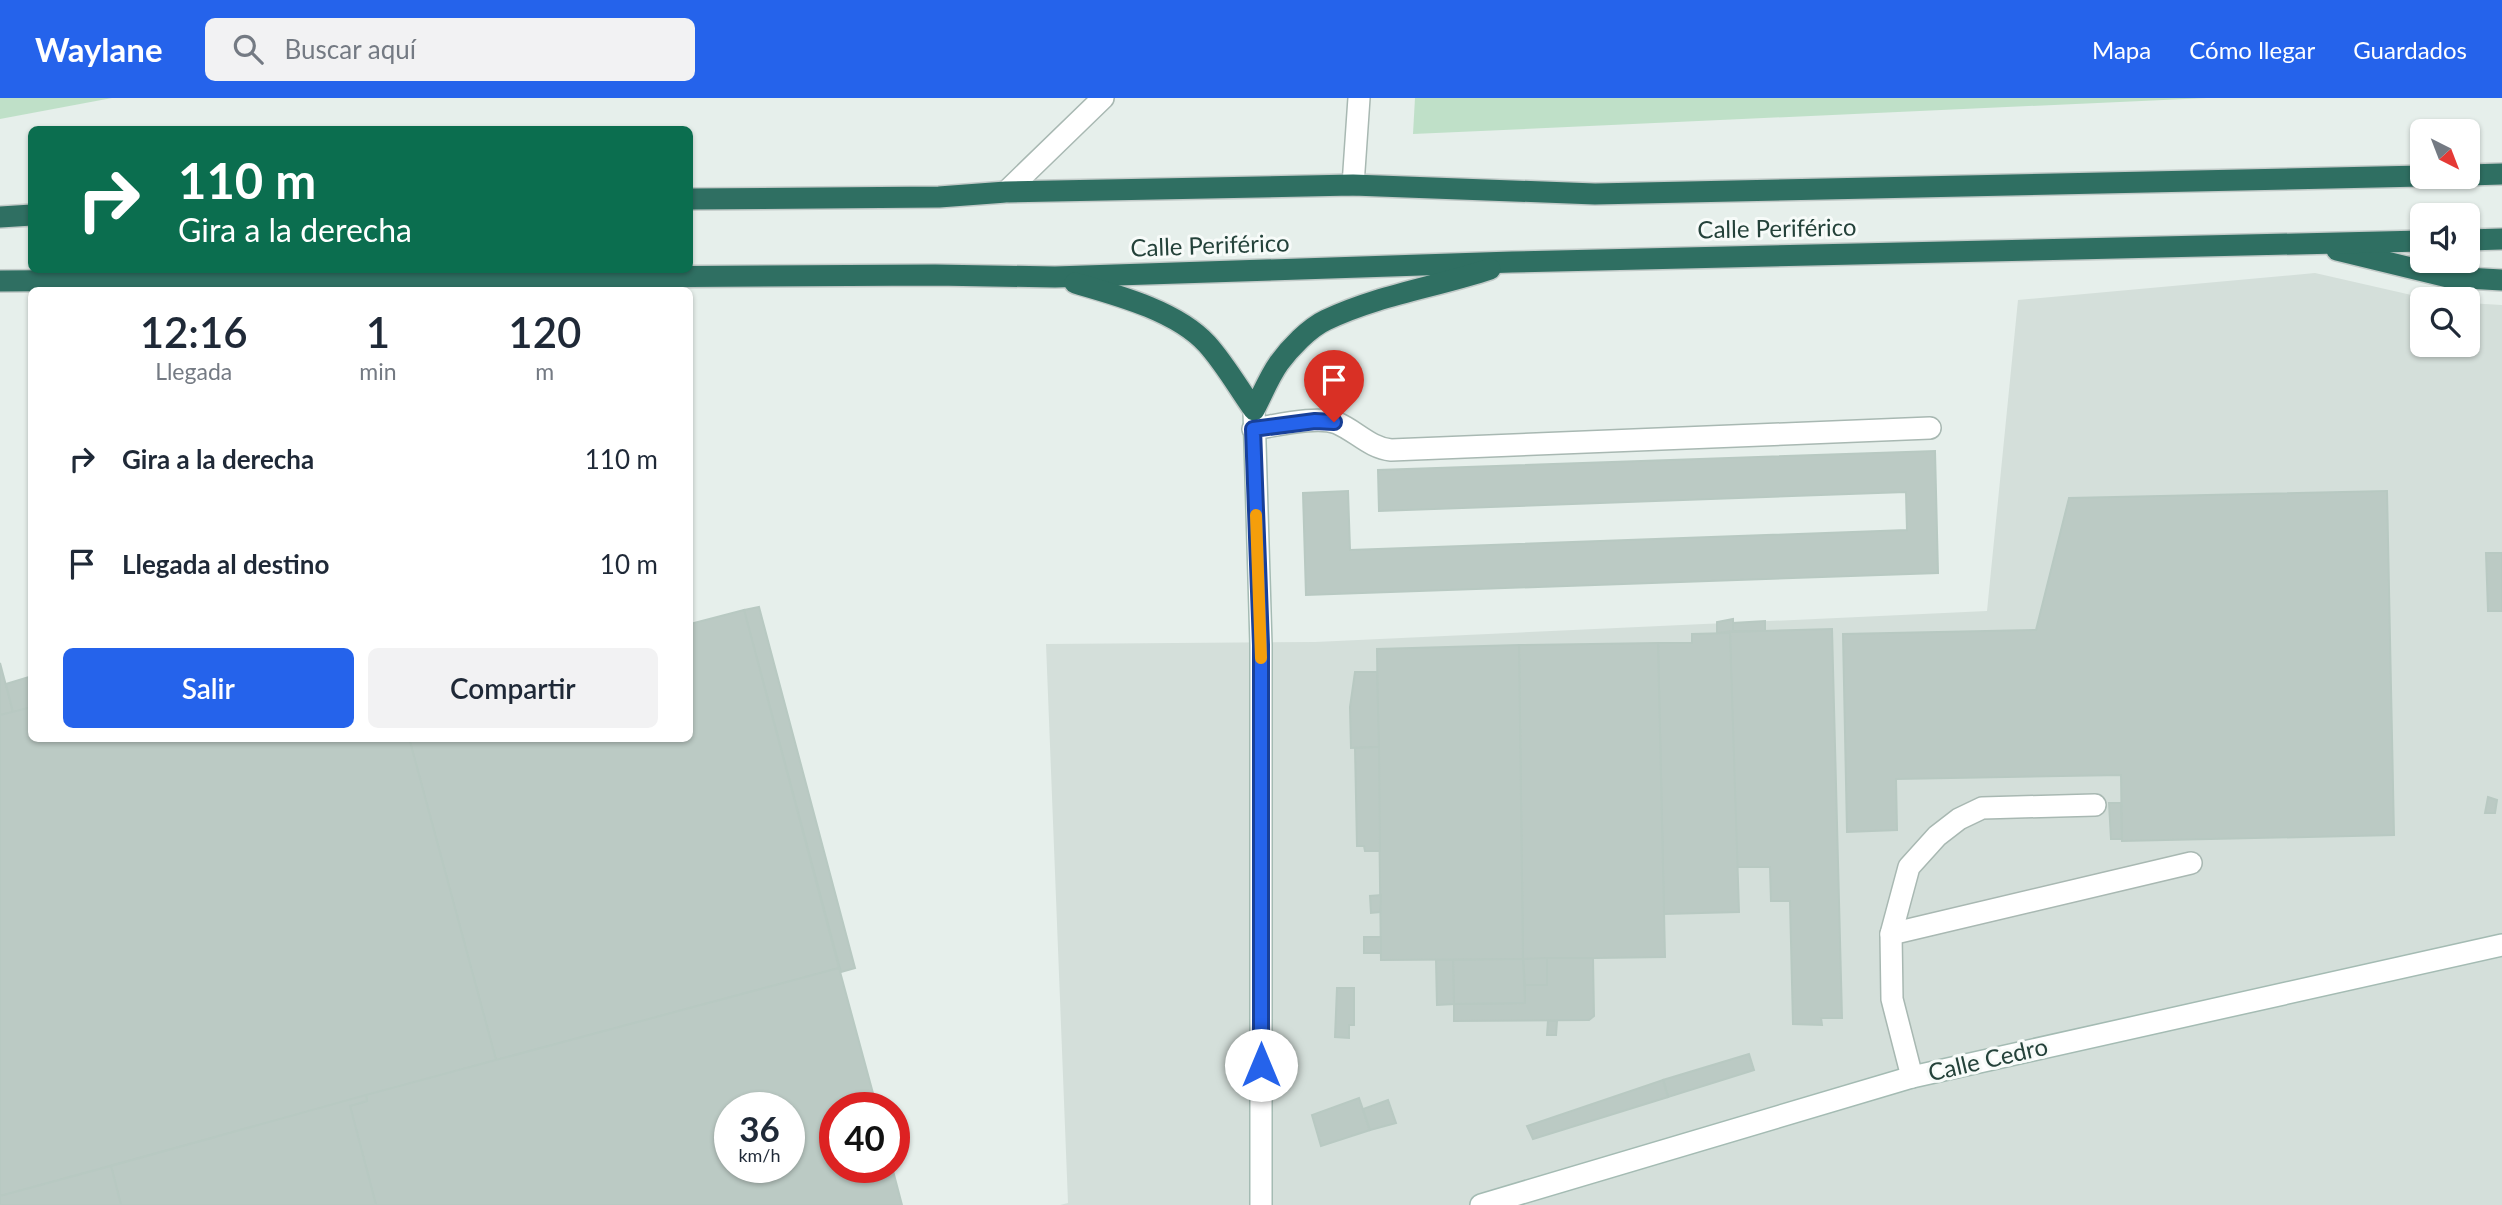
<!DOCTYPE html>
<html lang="es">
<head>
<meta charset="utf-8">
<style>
	:root { --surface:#fff; --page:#f2f2f3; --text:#1f2937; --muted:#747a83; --accent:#2563eb }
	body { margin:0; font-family:Lato,sans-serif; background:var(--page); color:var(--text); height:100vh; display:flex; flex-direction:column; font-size:26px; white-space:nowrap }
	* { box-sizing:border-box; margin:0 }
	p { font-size:23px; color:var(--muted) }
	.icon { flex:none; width:38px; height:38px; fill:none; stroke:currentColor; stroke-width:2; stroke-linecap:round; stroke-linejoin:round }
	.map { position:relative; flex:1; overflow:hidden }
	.drawer { position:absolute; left:28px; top:189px; width:665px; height:455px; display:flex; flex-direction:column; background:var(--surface); border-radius:10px; box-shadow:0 2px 5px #0004 }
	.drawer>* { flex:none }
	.top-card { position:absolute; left:28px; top:28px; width:665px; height:147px; border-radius:10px; box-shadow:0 2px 5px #0004; background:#0b6e4f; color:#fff; overflow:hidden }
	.needle { width:46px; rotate:138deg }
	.buttons { position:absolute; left:2410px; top:21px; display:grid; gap:14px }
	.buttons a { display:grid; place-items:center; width:70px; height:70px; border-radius:10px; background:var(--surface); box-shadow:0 2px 5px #0004; font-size:35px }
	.speed { position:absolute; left:714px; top:994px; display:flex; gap:14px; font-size:35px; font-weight:700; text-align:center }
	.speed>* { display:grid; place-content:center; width:91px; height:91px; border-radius:50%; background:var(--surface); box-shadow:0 2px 5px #0004; line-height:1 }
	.speed small { font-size:18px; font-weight:400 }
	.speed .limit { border:10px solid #d22; background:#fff; color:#111 }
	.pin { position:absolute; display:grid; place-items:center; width:60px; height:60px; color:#fff; margin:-72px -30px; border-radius:50% 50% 50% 0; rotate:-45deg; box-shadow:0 0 7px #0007 }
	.pin .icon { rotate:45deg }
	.me { position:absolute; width:77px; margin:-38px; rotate:0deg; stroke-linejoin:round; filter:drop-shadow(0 0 5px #0008) }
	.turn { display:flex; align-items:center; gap:24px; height:147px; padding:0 35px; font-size:32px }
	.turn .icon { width:91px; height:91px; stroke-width:2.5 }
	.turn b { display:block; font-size:49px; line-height:60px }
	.eta { display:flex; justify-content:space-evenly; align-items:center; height:119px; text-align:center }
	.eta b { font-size:42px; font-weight:600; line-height:49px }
	.primary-button { display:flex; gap:14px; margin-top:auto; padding:14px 35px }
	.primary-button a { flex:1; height:80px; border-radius:10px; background:var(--accent); color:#fff; font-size:28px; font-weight:600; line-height:80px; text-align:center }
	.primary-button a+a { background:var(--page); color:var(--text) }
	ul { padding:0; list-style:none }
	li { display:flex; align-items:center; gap:21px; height:105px; padding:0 35px }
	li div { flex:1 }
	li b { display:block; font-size:26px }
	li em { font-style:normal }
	header { display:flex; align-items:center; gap:42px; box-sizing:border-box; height:98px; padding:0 35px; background:var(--accent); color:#fff }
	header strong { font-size:33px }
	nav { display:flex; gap:38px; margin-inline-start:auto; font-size:24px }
	.search { width:490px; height:63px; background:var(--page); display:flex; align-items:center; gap:18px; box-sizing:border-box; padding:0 24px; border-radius:10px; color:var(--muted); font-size:26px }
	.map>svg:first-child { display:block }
	.built { fill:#d4dfda }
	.green { fill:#bfe0c8 }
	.building { fill:#bbcac4; stroke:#b8c9c2; stroke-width:2; fill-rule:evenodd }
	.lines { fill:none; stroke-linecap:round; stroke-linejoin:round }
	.lane-casing { stroke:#a8b8b2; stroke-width:24 }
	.secondary-casing { stroke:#a4bbb3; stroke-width:24 }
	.highway-casing { stroke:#c2cac8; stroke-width:24 }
	.lane { stroke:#fff; stroke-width:21 }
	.secondary { stroke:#fff; stroke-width:21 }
	.highway { stroke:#2f6f62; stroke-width:21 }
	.route-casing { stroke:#184099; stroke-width:18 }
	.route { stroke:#2563eb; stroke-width:12 }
	.slow { stroke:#f59e0b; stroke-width:12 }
	.labels { text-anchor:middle; stroke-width:6; stroke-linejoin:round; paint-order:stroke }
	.street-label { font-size:24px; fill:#24423a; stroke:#f7fbf9 }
</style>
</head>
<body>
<header>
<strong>Waylane</strong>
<div class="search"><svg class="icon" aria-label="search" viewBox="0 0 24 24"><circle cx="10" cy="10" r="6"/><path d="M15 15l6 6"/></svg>Buscar aquí</div>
<nav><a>Mapa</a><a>Cómo llegar</a><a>Guardados</a></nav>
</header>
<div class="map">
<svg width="2502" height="1107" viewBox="0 0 2502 1107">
	<rect width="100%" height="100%" fill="#e6efeb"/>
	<path class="built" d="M 2315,175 L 2429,201 L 2422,201 L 2422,247 L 2468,247 L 2468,205 L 2502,207 L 2502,1107 L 1060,1107 L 1068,1105 L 1046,546 L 1315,544 L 1987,513 L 2018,202 Z"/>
	<g class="green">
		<path d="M 0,0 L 112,0 L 0,21 Z"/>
		<path d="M 1415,0 L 2207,0 L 1413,36 Z"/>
	</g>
	<g class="building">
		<path d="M 1935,353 L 1938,475 L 1306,497 L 1303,395 L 1348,393 L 1350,452 L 1907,432 L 1906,394 L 1379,413 L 1378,372 Z"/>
		<path d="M 2387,393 L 2394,737 L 2122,743 L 2121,677 L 1896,681 L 1897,732 L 1847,734 L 1843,536 L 2036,532 L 2069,400 Z"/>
		<path d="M 2486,455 L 2502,455 L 2502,513 L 2488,513 Z"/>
		<path d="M 759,509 L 855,870 L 841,874 L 744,512 Z"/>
		<path d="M 744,512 L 839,870 L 496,962 L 409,640 L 690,640 L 690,526 Z"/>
		<path d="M 1733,521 L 1733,533 L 1717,535 L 1717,524 Z"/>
		<path d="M 1765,523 L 1765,533 L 1733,533 L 1733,525 Z"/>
		<path d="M 1832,531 L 1842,920 L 1821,920 L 1822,927 L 1793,926 L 1790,803 L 1771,803 L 1770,769 L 1736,769 L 1730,534 Z"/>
		<path d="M 1730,535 L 1739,814 L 1664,816 L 1658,545 L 1692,545 L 1692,536 Z"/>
		<path d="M 1658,545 L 1665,859 L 1523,861 L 1519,547 Z"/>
		<path d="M 1519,547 L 1523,861 L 1381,862 L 1377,551 Z"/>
		<path d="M 0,565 L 13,614 L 0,617 Z"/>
		<path d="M 1355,574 L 1377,574 L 1379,649 L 1351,650 L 1350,609 Z"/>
		<path d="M 32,578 L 32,609 L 13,614 L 6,586 Z"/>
		<path d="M 32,609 L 32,640 L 409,640 L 496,962 L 0,1098 L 0,617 Z"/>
		<path d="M 1379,649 L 1380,753 L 1365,753 L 1364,748 L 1357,748 L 1355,650 Z"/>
		<path d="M 2488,699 L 2497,702 L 2495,715 L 2485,715 Z"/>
		<path d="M 2109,705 L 2121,705 L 2122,741 L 2111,741 Z"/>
		<path d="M 1381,797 L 1380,814 L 1371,815 L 1370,798 Z"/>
		<rect x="1364" y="839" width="17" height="16"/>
		<path d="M 1547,860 L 1547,887 L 1525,887 L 1523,861 Z"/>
		<path d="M 1547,860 L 1593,860 L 1594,918 L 1589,922 L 1454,923 L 1454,906 L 1525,905 L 1525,887 L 1547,887 Z"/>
		<path d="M 1523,861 L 1525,905 L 1454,906 L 1453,862 Z"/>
		<path d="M 1436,862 L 1453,862 L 1454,906 L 1437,907 Z"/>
		<path d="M 839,870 L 877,1010 L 835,1010 L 835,1069 L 892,1069 L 902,1107 L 376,1107 L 350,1008 L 367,1003 L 366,997 ZM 730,1010 L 789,1010 L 789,1069 L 730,1069 Z"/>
		<path d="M 1337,890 L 1354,890 L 1354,927 L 1349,927 L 1349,940 L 1335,939 Z"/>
		<path d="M 1548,923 L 1557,923 L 1556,937 L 1547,937 Z"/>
		<path d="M 1749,956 L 1754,972 L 1668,999 L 1663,982 Z"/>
		<path d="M 1663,982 L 1668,999 L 1533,1041 L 1527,1028 Z"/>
		<path d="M 366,997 L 367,1003 L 350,1008 L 376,1107 L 121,1107 L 111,1068 Z"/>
		<path d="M 1359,1000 L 1370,1032 L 1321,1048 L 1312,1017 Z"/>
		<path d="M 1388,1002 L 1396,1025 L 1370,1032 L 1363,1011 Z"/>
		<path d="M 111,1068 L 121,1107 L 0,1107 L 0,1098 Z"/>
	</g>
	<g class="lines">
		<defs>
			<g id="lane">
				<path d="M 1353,87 L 1359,0"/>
				<path d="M 1006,94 L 1103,0"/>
				<path d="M 1253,331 C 1275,328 1317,317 1337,325 C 1356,333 1370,350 1391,352 L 1930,330"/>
				<path d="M 1891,836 L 2191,765"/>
				<path d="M 1912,979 L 1892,901 L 1891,836 L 1909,769 L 1937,738 L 1959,721 L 1982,710 L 2095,707"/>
			</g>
			<g id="secondary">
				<path d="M 1254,312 L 1261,547 L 1261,1107"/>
				<path d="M 1481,1107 L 1912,979 L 2502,847"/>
			</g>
			<g id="highway">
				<path d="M 2468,77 L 2502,76"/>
				<path d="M 690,101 L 939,99 L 1006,94 L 1353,87 L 1595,96 L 2422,78"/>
				<path d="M 0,119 L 32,117"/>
				<path d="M 2468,142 L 2502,141"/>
				<path d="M 2337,152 L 2448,179 L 2502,182"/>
				<path d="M 0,183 L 935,177 L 1055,179 L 1512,164 L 2422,143"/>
				<path d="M 1075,185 C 1117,197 1177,213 1207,246 C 1225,266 1239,291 1254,312 C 1262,297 1269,279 1279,265 C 1290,250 1309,230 1326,222 C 1378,197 1436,189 1490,171"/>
			</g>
		</defs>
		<use href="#lane" class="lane-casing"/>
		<use href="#secondary" class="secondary-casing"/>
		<use href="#highway" class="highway-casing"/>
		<use href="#lane" class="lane"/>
		<use href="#secondary" class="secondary"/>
		<use href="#highway" class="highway"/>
	</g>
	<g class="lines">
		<defs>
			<path id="route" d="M 1261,967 L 1261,547 L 1253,331 L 1315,323 L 1334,324"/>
		</defs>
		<use href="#route" class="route-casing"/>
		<use href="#route" class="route"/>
		<path class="slow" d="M 1256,417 L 1261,560"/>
	</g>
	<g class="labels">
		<g class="street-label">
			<text transform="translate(1777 131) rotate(-1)" y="8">Calle Periférico</text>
			<text transform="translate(1210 148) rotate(-2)" y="8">Calle Periférico</text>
			<text transform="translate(1988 962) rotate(-13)" y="8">Calle Cedro</text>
		</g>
	</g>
</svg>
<div class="buttons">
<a><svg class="needle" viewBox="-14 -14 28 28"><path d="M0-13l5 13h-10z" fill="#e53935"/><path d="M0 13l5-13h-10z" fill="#747a83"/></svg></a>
<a><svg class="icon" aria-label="sound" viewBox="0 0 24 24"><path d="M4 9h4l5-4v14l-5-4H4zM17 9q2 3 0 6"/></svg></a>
<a><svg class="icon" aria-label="search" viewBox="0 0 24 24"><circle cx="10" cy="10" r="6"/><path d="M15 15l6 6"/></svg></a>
</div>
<div class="speed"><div>36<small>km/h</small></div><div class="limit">40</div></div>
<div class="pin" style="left:1334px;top:324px;background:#d93025"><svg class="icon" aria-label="arrive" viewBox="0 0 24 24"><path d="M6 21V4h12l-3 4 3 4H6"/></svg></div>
<svg class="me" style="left:1261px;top:967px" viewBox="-20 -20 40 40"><circle r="19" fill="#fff"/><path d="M0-13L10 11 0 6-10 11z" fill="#2563eb"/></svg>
<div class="top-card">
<div class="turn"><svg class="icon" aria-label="right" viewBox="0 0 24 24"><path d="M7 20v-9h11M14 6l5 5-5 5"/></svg><div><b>110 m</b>Gira a la derecha</div></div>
</div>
<section class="drawer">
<div class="eta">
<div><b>12:16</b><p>Llegada</p></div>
<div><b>1</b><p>min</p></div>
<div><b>120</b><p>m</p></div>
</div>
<ul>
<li><svg class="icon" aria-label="right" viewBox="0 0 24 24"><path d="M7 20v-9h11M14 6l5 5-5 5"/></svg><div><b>Gira a la derecha</b></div><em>110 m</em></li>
<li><svg class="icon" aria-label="arrive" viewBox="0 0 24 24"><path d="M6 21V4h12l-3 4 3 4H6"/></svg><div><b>Llegada al destino</b></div><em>10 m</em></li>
</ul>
<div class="primary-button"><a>Salir</a><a>Compartir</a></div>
</section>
</div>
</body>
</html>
